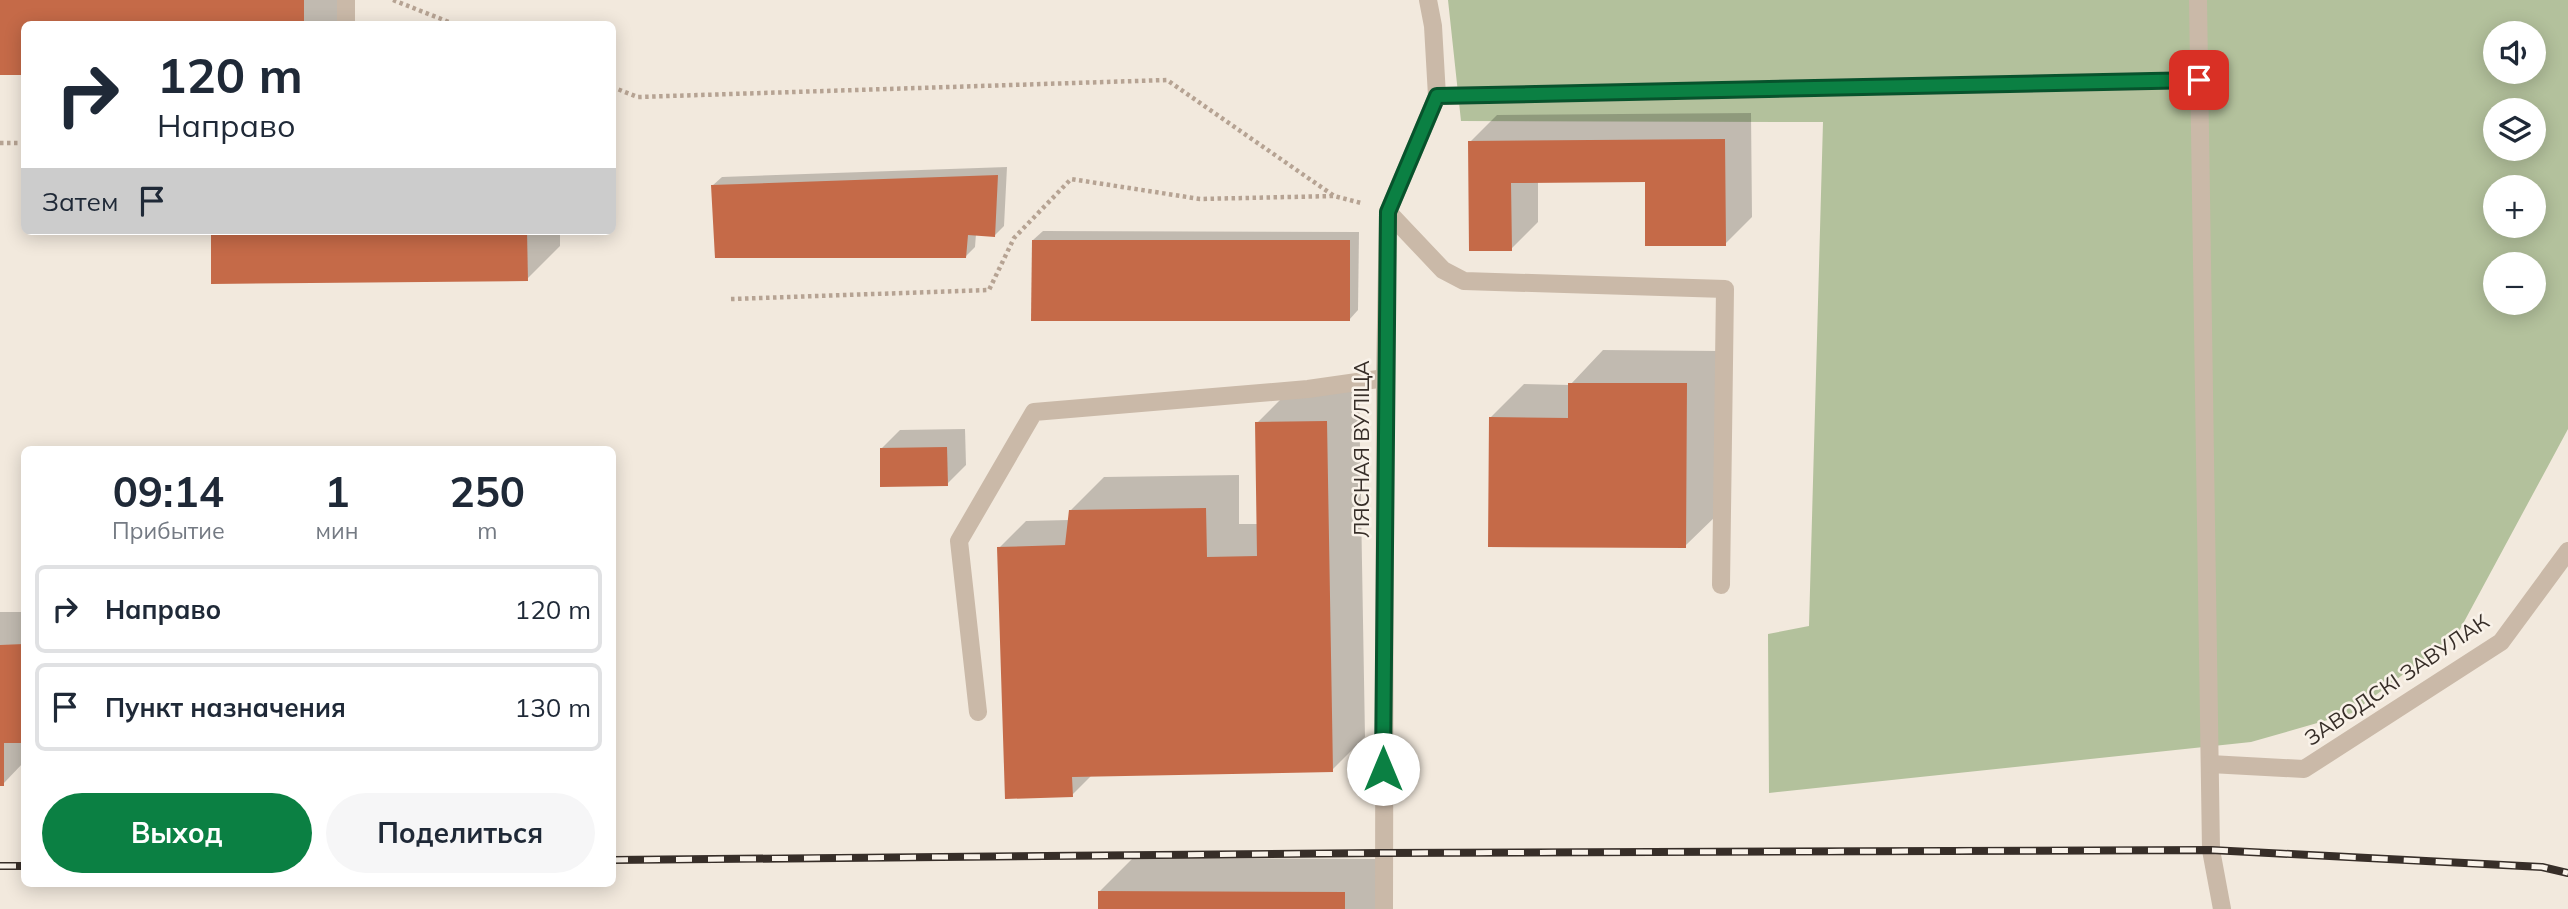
<!DOCTYPE html>
<html lang="ru">
<head>
<meta charset="utf-8">
<style>
	:root { --surface:#fff; --page:#f6f6f7; --text:#1f2937; --muted:#747a83; --line:#e0e1e3; --accent:#0b8043 }
	body { margin:0; font-family:Mulish,sans-serif; background:var(--page); color:var(--text); height:100vh; display:flex; flex-direction:column; font-size:26px; white-space:nowrap }
	* { box-sizing:border-box; margin:0 }
	p { font-size:23px; color:var(--muted) }
	.icon { flex:none; width:38px; height:38px; fill:none; stroke:currentColor; stroke-width:2; stroke-linecap:round; stroke-linejoin:round }
	.map { position:relative; flex:1; overflow:hidden }
	.side { position:absolute; left:21px; top:446px; width:595px; height:441px; display:flex; flex-direction:column; background:var(--surface); border-radius:10px; box-shadow:0 4px 18px #0003 }
	.side>* { flex:none }
	.banner { position:absolute; left:21px; top:21px; width:595px; height:214px; border-radius:10px; box-shadow:0 4px 18px #0003; background:#fff; color:var(--text); overflow:hidden }
	.controls { position:absolute; left:2483px; top:21px; display:grid; gap:14px }
	.controls a { display:grid; place-items:center; width:63px; height:63px; border-radius:50%; background:var(--surface); box-shadow:0 4px 18px #0003; font-size:35px }
	.pin { position:absolute; display:grid; place-items:center; width:60px; height:60px; color:#fff; margin:-30px; border-radius:14px; box-shadow:0 4px 10px #0006 }
	.me { position:absolute; width:77px; margin:-38px; rotate:0deg; stroke-linejoin:round; filter:drop-shadow(0 0 5px #0008) }
	.turn { display:flex; align-items:center; gap:24px; height:147px; padding:0 21px; font-size:32px }
	.turn .icon { width:91px; height:91px; stroke-width:2.5 }
	.turn b { display:block; font-size:49px; line-height:60px }
	.then { display:flex; align-items:center; height:66px; padding:0 21px; background:#0003; gap:14px; font-size:26px }
	.eta { display:flex; justify-content:space-evenly; align-items:center; height:119px; text-align:center }
	.eta b { font-size:42px; font-weight:700; line-height:49px }
	.action { display:flex; gap:14px; margin-top:auto; padding:14px 21px }
	.action a { flex:1; height:80px; border-radius:42px; background:var(--accent); color:#fff; font-size:28px; font-weight:700; line-height:80px; text-align:center }
	.action a+a { background:var(--page); color:var(--text) }
	ul { padding:0; list-style:none }
	li { display:flex; align-items:center; gap:21px; height:88px; margin:0 14px 10px; padding:0 7px; border:4px solid var(--line); border-radius:10px }
	li div { flex:1 }
	li b { display:block; font-size:26px }
	li em { font-style:normal }
	.map>svg:first-child { display:block }
	.green { fill:#b3c19c; fill-rule:evenodd }
	.shadow { fill:#0003 }
	.building { fill:#c56a48 }
	.lines { fill:none; stroke-linecap:round; stroke-linejoin:round }
	.path { stroke:#b6a393; stroke-width:4.5; stroke-dasharray:3.5 3.5; stroke-linecap:butt }
	.lane { stroke:#cab9a8; stroke-width:18 }
	.street { stroke:#cab9a8; stroke-width:18 }
	.rail-casing { stroke:#372e28; stroke-width:8 }
	.rail { stroke:#f9f2e9; stroke-width:5; stroke-dasharray:16; stroke-linecap:butt }
	.route-casing { stroke:#07532c; stroke-width:18 }
	.route { stroke:#0b8043; stroke-width:12 }
	.labels { text-anchor:middle; stroke-width:5; stroke-linejoin:round; paint-order:stroke }
	.street-label { font-size:21px; fill:#372e28; stroke:#f9f2e9 }
</style>
</head>
<body>
<div class="map">
<svg width="2568" height="909" viewBox="0 0 2568 909">
	<rect width="100%" height="100%" fill="#f2e9dd"/>
	<path class="green" d="M 1448,0 L 2568,0 L 2568,429 L 2458,633 L 2352,713 L 2251,742 L 1769,793 L 1768,634 L 1809,626 L 1823,122 L 1461,121 ZM 2496,33 L 2534,33 L 2534,72 L 2496,72 ZM 2496,110 L 2534,110 L 2534,149 L 2496,149 ZM 2496,187 L 2534,187 L 2534,226 L 2496,226 ZM 2496,264 L 2534,264 L 2534,303 L 2496,303 Z"/>
	<g class="shadow">
		<path d="M 0,0 L 337,0 L 338,24 L 24,24 L 24,73 L 0,73 Z"/>
		<path d="M 1751,113 L 1752,217 L 1725,244 L 1646,181 L 1538,181 L 1538,222 L 1511,249 L 1470,142 L 1497,115 Z"/>
		<path d="M 1007,167 L 1004,226 L 995,235 L 976,234 L 975,247 L 965,257 L 712,186 L 722,177 Z"/>
		<path d="M 213,231 L 560,231 L 560,246 L 527,279 Z"/>
		<path d="M 1043,231 L 1359,232 L 1358,310 L 1349,320 L 1033,240 Z"/>
		<path d="M 1603,350 L 1720,351 L 1719,513 L 1685,546 L 1490,418 L 1524,384 L 1570,385 Z"/>
		<path d="M 1359,388 L 1365,737 L 1332,770 L 1092,775 L 1072,795 L 999,548 L 1026,521 L 1069,520 L 1070,511 L 1104,477 L 1239,475 L 1239,524 L 1259,524 L 1257,423 L 1290,390 Z"/>
		<path d="M 965,429 L 966,465 L 947,484 L 881,449 L 900,430 Z"/>
		<path d="M 0,612 L 24,612 L 24,762 L 3,784 L 0,784 Z"/>
		<path d="M 1133,858 L 1378,859 L 1378,909 L 1100,909 L 1100,891 Z"/>
	</g>
	<g class="building">
		<path d="M 0,0 L 304,0 L 304,24 L 24,24 L 24,75 L 0,75 Z"/>
		<path d="M 1725,139 L 1726,246 L 1645,246 L 1645,182 L 1511,183 L 1512,251 L 1469,251 L 1468,141 Z"/>
		<path d="M 998,175 L 995,237 L 968,235 L 966,258 L 715,258 L 711,185 Z"/>
		<path d="M 211,231 L 527,231 L 528,281 L 211,284 Z"/>
		<path d="M 1032,240 L 1350,240 L 1350,321 L 1031,321 Z"/>
		<path d="M 1568,383 L 1687,383 L 1686,548 L 1488,547 L 1489,417 L 1568,418 Z"/>
		<path d="M 1327,421 L 1333,772 L 1072,777 L 1073,797 L 1005,799 L 997,547 L 1065,545 L 1069,510 L 1206,508 L 1207,557 L 1257,556 L 1255,422 Z"/>
		<path d="M 947,447 L 948,486 L 880,487 L 880,448 Z"/>
		<path d="M 24,644 L 24,743 L 4,743 L 4,786 L 0,786 L 0,645 Z"/>
		<path d="M 1098,891 L 1345,892 L 1345,909 L 1098,909 Z"/>
	</g>
	<g class="lines">
		<g class="path">
			<path d="M 393,0 L 454,24"/>
			<path d="M 612,87 L 638,97 L 1167,80 L 1334,196 L 1361,203"/>
			<path d="M 0,143 L 24,143"/>
			<path d="M 731,299 L 989,290 L 1014,238 L 1071,179 L 1200,199 L 1334,196"/>
		</g>
		<g class="lane">
			<path d="M 2198,0 L 2211,850 L 2222,909"/>
			<path d="M 1437,96 L 2199,80"/>
			<path d="M 1388,212 L 1443,270 L 1464,281 L 1725,289 L 1721,585"/>
			<path d="M 978,712 L 959,541 L 1034,412 L 1308,389 L 1385,378"/>
			<path d="M 2210,764 L 2304,769 L 2501,642 L 2568,551"/>
		</g>
		<g class="street">
			<path d="M 346,0 L 346,24"/>
			<path d="M 1384,909 L 1385,378 L 1388,212 L 1437,96 L 1433,26 L 1428,0"/>
		</g>
		<defs>
			<g id="rail">
				<path d="M 612,860 L 1382,853 L 2211,850 L 2542,867 L 2568,873"/>
				<path d="M 0,866 L 24,866"/>
			</g>
		</defs>
		<use href="#rail" class="rail-casing"/>
		<use href="#rail" class="rail"/>
	</g>
	<g class="lines">
		<defs>
			<path id="route" d="M 1383,769 L 1388,212 L 1437,96 L 2199,80"/>
		</defs>
		<use href="#route" class="route-casing"/>
		<use href="#route" class="route"/>
	</g>
	<g class="labels">
		<g class="street-label">
			<text transform="translate(1362 449) rotate(-90)" y="7">ЛЯСНАЯ ВУЛІЦА</text>
			<text transform="translate(2397 680) rotate(-34)" y="7">ЗАВОДСКІ ЗАВУЛАК</text>
		</g>
	</g>
</svg>
<div class="controls">
<a><svg class="icon" aria-label="sound" viewBox="0 0 24 24"><path d="M4 9h4l5-4v14l-5-4H4zM17 9q2 3 0 6"/></svg></a>
<a><svg class="icon" aria-label="layers" viewBox="0 0 24 24"><path d="M12 4l9 5-9 5-9-5zM3 14l9 5 9-5"/></svg></a>
<a>+</a>
<a>−</a>
</div>
<div class="pin" style="left:2199px;top:80px;background:#d93025"><svg class="icon" aria-label="arrive" viewBox="0 0 24 24"><path d="M6 21V4h12l-3 4 3 4H6"/></svg></div>
<svg class="me" style="left:1383px;top:769px" viewBox="-20 -20 40 40"><circle r="19" fill="#fff"/><path d="M0-13L10 11 0 6-10 11z" fill="#0b8043"/></svg>
<div class="banner">
<div class="turn"><svg class="icon" aria-label="right" viewBox="0 0 24 24"><path d="M7 20v-9h11M14 6l5 5-5 5"/></svg><div><b>120 m</b>Направо</div></div>
<div class="then">Затем<svg class="icon" aria-label="arrive" viewBox="0 0 24 24"><path d="M6 21V4h12l-3 4 3 4H6"/></svg></div>
</div>
<section class="side">
<div class="eta">
<div><b>09:14</b><p>Прибытие</p></div>
<div><b>1</b><p>мин</p></div>
<div><b>250</b><p>m</p></div>
</div>
<ul>
<li><svg class="icon" aria-label="right" viewBox="0 0 24 24"><path d="M7 20v-9h11M14 6l5 5-5 5"/></svg><div><b>Направо</b></div><em>120 m</em></li>
<li><svg class="icon" aria-label="arrive" viewBox="0 0 24 24"><path d="M6 21V4h12l-3 4 3 4H6"/></svg><div><b>Пункт назначения</b></div><em>130 m</em></li>
</ul>
<div class="action"><a>Выход</a><a>Поделиться</a></div>
</section>
</div>
</body>
</html>
